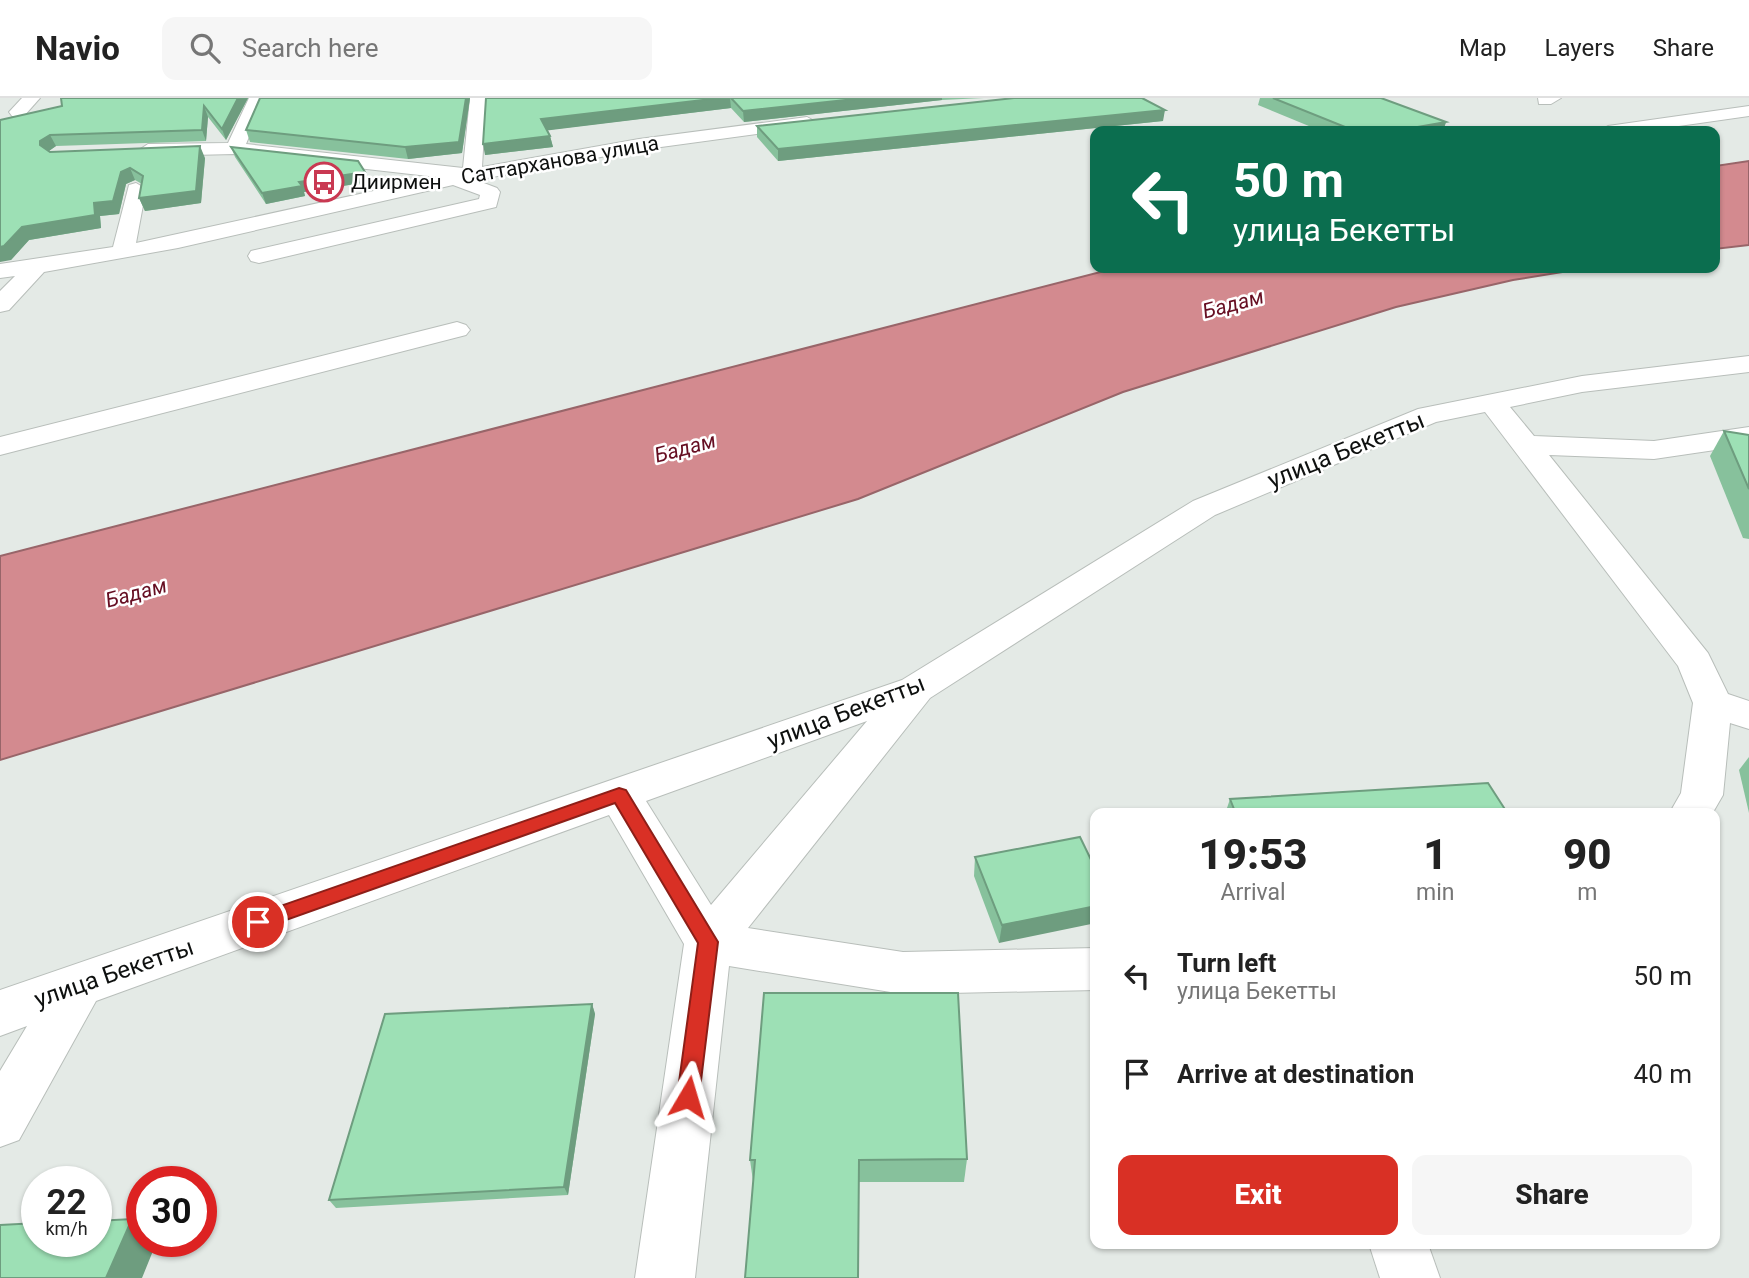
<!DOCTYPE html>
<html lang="en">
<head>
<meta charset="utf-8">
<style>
	:root { --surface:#fff; --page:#f6f6f6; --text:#222; --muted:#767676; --line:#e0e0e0; --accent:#d93025 }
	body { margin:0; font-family:Roboto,sans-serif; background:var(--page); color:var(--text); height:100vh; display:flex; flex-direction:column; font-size:26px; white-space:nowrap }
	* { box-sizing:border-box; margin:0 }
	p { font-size:23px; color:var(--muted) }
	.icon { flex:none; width:38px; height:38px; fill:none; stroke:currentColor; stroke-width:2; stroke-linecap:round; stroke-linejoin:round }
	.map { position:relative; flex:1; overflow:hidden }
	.panel { position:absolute; left:1090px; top:710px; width:630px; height:441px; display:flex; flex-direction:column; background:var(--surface); border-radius:14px; box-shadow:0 2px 5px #0004 }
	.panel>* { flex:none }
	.guide { position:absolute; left:1090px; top:28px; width:630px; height:147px; border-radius:14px; box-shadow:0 2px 5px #0004; background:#0b6e4f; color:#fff; overflow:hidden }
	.speed { position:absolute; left:21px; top:1068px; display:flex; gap:14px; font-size:35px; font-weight:700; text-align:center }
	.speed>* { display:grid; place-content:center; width:91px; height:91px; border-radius:50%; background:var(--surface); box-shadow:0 2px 5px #0004; line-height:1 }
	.speed small { font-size:18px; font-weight:400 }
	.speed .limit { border:10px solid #d22; background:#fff; color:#111 }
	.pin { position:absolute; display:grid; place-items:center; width:60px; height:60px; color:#fff; margin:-30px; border:4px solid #fff; border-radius:50%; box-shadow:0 2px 7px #0007 }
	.me { position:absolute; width:77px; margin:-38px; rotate:7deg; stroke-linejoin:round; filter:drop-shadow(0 0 5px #0008) }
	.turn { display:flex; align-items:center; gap:24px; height:147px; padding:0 28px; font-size:32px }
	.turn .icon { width:91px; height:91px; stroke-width:2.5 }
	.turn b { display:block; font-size:49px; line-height:60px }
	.eta { display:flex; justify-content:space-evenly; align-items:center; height:119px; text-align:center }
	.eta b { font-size:42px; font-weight:800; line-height:49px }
	.cta { display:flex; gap:14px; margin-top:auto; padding:14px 28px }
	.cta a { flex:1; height:80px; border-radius:14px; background:var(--accent); color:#fff; font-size:28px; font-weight:800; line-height:80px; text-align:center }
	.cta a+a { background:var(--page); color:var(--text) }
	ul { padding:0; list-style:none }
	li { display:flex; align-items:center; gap:21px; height:98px; padding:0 28px }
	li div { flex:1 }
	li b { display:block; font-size:26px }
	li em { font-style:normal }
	header { display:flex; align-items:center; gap:42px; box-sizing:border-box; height:98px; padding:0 35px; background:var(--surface); border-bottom:2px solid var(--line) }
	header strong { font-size:33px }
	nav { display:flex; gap:38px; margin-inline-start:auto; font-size:24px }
	.search { width:490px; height:63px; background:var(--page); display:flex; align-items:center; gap:18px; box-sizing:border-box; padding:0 24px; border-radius:14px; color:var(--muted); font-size:26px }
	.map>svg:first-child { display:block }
	.water { fill:#d38a8f; stroke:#986569; stroke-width:2 }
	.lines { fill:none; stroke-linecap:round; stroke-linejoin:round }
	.minor-casing { stroke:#b8beba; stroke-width:2 }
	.minor { fill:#fff; fill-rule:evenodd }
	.wall { fill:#87c19c }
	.shaded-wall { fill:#6e9d7f }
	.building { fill:#9de0b5; stroke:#6e9d7f; stroke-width:2 }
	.route { fill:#d93025; stroke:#8d1f18; stroke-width:2 }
	.labels { text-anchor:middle; stroke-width:5; stroke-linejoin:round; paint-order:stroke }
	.far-street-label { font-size:21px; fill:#0e100f; stroke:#fff }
	.far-poi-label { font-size:21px; fill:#0e100f; stroke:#fff; text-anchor:start }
	.far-water-label { font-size:21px; font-style:italic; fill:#660e22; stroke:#fff }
	.street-label { font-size:24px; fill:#0e100f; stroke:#fff }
</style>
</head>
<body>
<header>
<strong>Navio</strong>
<div class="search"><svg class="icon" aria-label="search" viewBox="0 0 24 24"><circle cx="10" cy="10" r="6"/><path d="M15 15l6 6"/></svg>Search here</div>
<nav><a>Map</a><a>Layers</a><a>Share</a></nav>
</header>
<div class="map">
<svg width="1749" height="1180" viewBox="0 0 1749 1180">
	<rect width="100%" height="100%" fill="#e4eae6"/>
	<g class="water">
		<path d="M 1749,63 L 1749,147 L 1715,151 L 1715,68 Z"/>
		<path d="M 1116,170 L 1587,170 L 1513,182 L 1396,209 L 1123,294 L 858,401 L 0,662 L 0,458 Z"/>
	</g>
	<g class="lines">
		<defs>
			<g id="minor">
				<path d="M 22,0 L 40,0 L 24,18 L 12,18 L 9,14 Z"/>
				<path d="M 249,0 L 265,0 L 246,46 L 463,70 L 470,0 L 486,0 L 482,69 L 639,41 L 807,19 L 816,24 L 807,29 L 639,52 L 476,82 L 497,90 L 500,94 L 496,109 L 259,165 L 251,163 L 248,158 L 251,153 L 479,101 L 480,97 L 453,87 L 178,150 L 44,174 L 9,212 L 0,214 L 0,193 L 15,178 L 0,180 L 0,166 L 113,149 L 129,87 L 136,85 L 146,91 L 136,145 L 437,79 L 235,56 L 148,58 L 139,52 L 148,46 L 228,45 Z"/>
				<path d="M 1538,0 L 1561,0 L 1551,6 L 1539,6 Z"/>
				<path d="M 1749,8 L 1749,18 L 1644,33 L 1599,33 L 1608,28 Z"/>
				<path d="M 457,224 L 466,227 L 470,232 L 466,237 L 0,357 L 0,339 Z"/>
				<path d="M 1749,258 L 1749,274 L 1582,294 L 1510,309 L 1534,338 L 1654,343 L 1749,329 L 1749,347 L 1654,361 L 1549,357 L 1708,555 L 1728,596 L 1749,603 L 1749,631 L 1730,625 L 1723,697 L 1712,716 L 1669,716 L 1681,695 L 1693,605 L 1678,568 L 1485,314 L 1436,324 L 1215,417 L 930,600 L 748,830 L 903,854 L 1096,850 L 1096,892 L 903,896 L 729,868 L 695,1180 L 635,1180 L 684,846 L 609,717 L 96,903 L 19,1042 L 0,1049 L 0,973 L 27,928 L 0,938 L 0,892 L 902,582 L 1193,403 L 1418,311 L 1582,278 ZM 867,623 L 711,807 L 646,703 Z"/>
				<path d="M 1369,1146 L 1428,1146 L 1440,1180 L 1380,1180 Z"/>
			</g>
		</defs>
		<use href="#minor" class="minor-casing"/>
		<use href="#minor" class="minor"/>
	</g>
	<g class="wall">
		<path d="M 248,0 L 226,42 L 208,19 L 206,43 L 56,48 L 49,53 L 50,54 L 205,60 L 201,105 L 145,113 L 139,100 L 142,86 L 135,82 L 126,86 L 119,116 L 100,118 L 101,130 L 29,142 L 11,162 L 0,22 Z"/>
		<path d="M 260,0 L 470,0 L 462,55 L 408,61 L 250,44 L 246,32 Z"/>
		<path d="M 486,0 L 984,0 L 942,2 L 744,24 L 731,10 L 547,32 L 550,38 L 553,49 L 485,57 Z"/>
		<path d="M 1260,0 L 1381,0 L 1446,24 L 1443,33 L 1321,33 L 1258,7 Z"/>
		<path d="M 1163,23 L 778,63 L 757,39 L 757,28 Z"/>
		<path d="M 231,49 L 368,84 L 304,94 L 305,98 L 266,106 L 235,59 Z"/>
		<path d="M 1724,333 L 1749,337 L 1749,441 L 1743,440 L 1710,358 Z"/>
		<path d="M 1749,659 L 1749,715 L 1739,672 Z"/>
		<path d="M 1230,701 L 1508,716 L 1225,716 Z"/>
		<path d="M 1080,739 L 999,845 L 974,778 L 975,759 Z"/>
		<path d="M 592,906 L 595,916 L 568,1097 L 336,1110 L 329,1102 Z"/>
		<path d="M 967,1061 L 964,1084 L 860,1084 L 753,1083 L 750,1062 Z"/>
	</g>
	<g class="shaded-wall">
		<path d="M 238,0 L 248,0 L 226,42 L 222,31 Z"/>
		<path d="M 466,0 L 470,0 L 462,55 L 408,61 L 405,49 Z"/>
		<path d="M 720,0 L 730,0 L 731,10 L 543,33 L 541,21 Z"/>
		<path d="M 864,0 L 942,0 L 942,2 L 744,24 L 743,13 Z"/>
		<path d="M 204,8 L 208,19 L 206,43 L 202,32 Z"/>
		<path d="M 1165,12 L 1163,23 L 778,63 L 778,51 Z"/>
		<path d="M 1446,24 L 1443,33 L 1395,33 Z"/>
		<path d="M 50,37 L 56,48 L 46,55 L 40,47 L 40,43 Z"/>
		<path d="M 550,38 L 553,49 L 485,57 L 483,46 Z"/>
		<path d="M 200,48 L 205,60 L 201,105 L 145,113 L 139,100 Z"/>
		<path d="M 130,70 L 135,82 L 126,86 L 119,116 L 100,118 L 101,130 L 29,142 L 11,162 L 0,164 L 0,149 L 22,129 L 94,105 L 121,74 Z"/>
		<path d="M 365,74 L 368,84 L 304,94 L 305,98 L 266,106 L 262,95 L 299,84 Z"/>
		<path d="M 1096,808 L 1096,825 L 999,845 L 1002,827 Z"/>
		<path d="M 592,906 L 595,916 L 568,1097 L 564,1089 Z"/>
		<path d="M 132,1121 L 142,1130 L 142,1143 L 157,1143 L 142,1180 L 106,1180 Z"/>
	</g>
	<g class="building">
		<path d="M 61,0 L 238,0 L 222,31 L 204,8 L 202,32 L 50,37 L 40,43 L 40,47 L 50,54 L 200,48 L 196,93 L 139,100 L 143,78 L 130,70 L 121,74 L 113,103 L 94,105 L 95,117 L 22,129 L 4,148 L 0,149 L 0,22 L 62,8 Z"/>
		<path d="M 260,0 L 466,0 L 459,44 L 405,49 L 246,32 Z"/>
		<path d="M 486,0 L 720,0 L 541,21 L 550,38 L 483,46 Z"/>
		<path d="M 731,0 L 864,0 L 743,13 Z"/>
		<path d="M 1014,0 L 1142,0 L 1165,12 L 778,51 L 757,28 Z"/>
		<path d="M 1273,0 L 1381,0 L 1446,24 L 1395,33 L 1355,33 Z"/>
		<path d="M 231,49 L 358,63 L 365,74 L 299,84 L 302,88 L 262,95 Z"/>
		<path d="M 1724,333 L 1749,337 L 1749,391 Z"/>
		<path d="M 1488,685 L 1508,716 L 1236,716 L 1230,701 Z"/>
		<path d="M 1080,739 L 1096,772 L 1096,808 L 1002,827 L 975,759 Z"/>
		<path d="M 764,895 L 958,895 L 967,1061 L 859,1062 L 858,1180 L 745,1180 L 755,1062 L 750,1062 Z"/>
		<path d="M 592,906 L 564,1089 L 329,1102 L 385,916 Z"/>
		<path d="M 132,1121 L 106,1180 L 0,1180 L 0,1127 L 37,1125 L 37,1143 L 96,1143 L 96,1123 Z"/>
	</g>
	<path class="route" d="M 619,690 L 626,692 L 718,844 L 699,999 L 696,1007 L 688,1010 L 680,1007 L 677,999 L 698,845 L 615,705 L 258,832 L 252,830 L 249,824 L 252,818 Z"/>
	<defs>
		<symbol id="bus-ring" viewBox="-11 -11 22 22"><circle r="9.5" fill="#fff" stroke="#c93952" stroke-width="1.5"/><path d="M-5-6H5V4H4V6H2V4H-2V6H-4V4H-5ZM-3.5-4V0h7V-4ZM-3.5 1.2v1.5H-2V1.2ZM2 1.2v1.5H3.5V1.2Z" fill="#c93952"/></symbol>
	</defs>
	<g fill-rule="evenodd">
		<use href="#bus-ring" x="302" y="62" width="44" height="44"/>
	</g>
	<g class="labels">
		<g class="far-street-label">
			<text transform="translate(560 62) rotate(-10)" y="7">Саттарханова улица</text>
		</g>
		<g class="far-poi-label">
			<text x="351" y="91">Диирмен</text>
		</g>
		<g class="far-water-label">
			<text transform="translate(1233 206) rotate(-15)" y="7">Бадам</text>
			<text transform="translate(685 350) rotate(-15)" y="7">Бадам</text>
			<text transform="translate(136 495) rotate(-15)" y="7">Бадам</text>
		</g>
		<g class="street-label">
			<text transform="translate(1346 352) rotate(-22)" y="8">улица Бекетты</text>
			<text transform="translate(846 614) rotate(-21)" y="8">улица Бекетты</text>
			<text transform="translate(114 875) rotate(-19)" y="8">улица Бекетты</text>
		</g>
	</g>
</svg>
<div class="speed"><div>22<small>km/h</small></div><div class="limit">30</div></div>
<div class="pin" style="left:258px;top:824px;background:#d93025"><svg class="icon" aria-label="arrive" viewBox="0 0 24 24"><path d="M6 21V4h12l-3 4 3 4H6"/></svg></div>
<svg class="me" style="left:688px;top:999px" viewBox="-20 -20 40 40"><path d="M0-17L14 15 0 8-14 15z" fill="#d93025" stroke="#fff" stroke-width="4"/></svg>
<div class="guide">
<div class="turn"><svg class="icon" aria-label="left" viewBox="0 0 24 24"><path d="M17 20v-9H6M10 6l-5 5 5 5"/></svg><div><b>50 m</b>улица Бекетты</div></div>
</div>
<section class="panel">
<div class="eta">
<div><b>19:53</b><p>Arrival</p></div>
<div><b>1</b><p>min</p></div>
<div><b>90</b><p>m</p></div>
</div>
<ul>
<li><svg class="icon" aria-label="left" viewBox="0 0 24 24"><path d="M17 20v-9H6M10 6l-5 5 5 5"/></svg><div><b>Turn left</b><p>улица Бекетты</p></div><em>50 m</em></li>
<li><svg class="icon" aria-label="arrive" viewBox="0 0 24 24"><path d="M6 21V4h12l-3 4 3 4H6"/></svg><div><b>Arrive at destination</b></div><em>40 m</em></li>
</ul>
<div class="cta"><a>Exit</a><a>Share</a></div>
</section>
</div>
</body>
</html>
